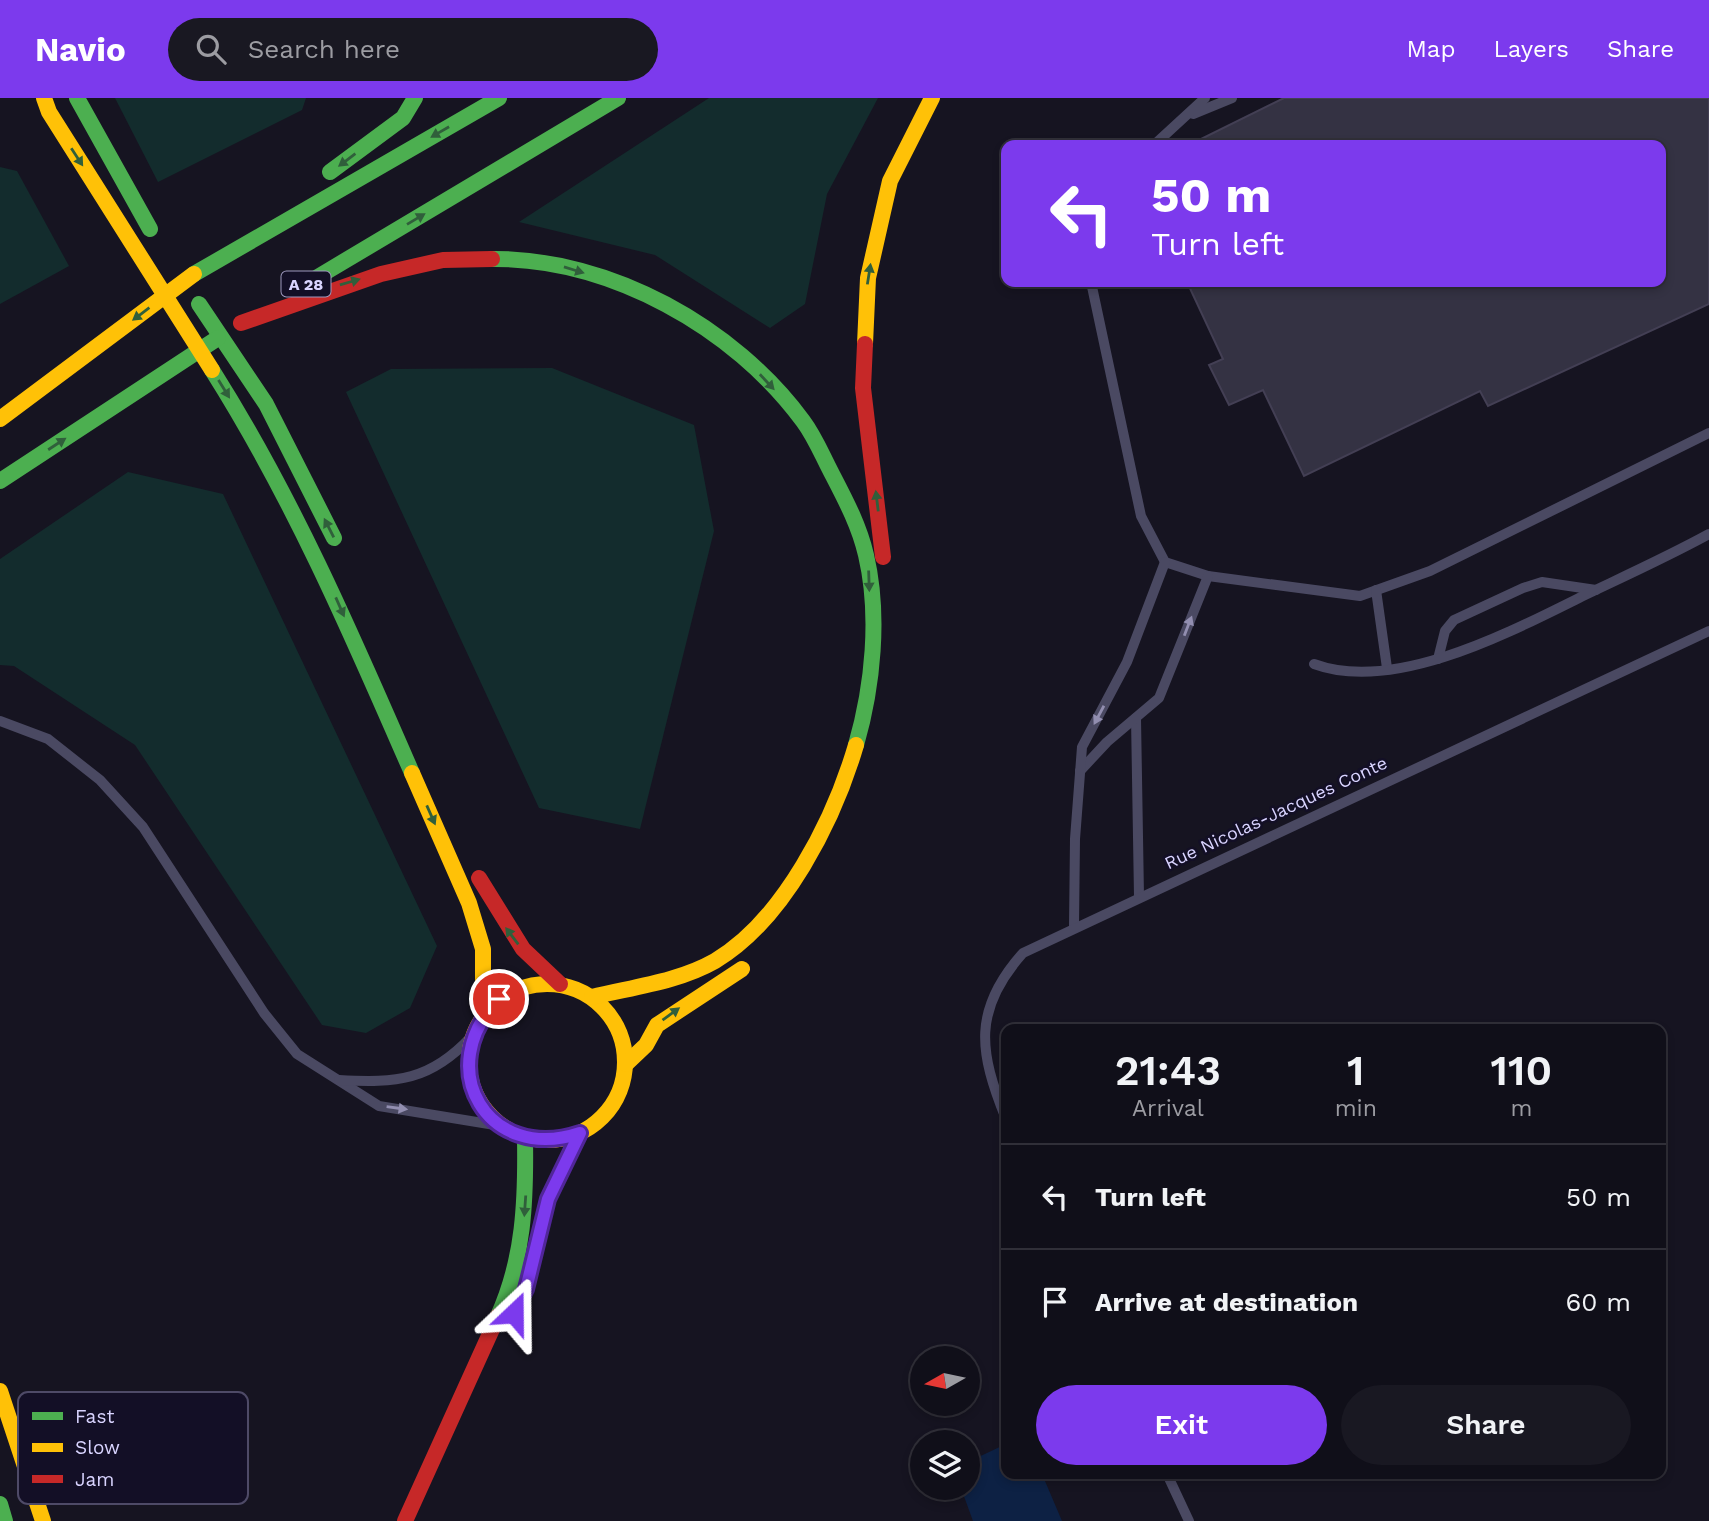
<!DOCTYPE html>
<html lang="en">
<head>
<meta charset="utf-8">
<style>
	:root { --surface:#100f19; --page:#191822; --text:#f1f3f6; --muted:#9c9ca2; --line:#302f38; --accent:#7c3aed }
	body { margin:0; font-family:"Work Sans",sans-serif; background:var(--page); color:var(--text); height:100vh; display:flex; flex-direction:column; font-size:26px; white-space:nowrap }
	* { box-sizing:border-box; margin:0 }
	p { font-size:23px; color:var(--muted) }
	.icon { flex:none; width:38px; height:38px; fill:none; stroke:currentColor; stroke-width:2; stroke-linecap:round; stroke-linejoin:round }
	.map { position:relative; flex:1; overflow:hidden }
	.drawer { position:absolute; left:1001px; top:926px; width:665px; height:455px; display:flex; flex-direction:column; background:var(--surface); border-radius:14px; box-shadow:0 4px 10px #0003,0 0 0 2px var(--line) }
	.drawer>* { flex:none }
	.hud { position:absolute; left:1001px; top:42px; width:665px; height:147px; border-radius:14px; box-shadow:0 4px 10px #0003,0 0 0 2px var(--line); background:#7c3aed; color:#fff; overflow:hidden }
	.needle { width:46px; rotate:261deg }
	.buttons { position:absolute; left:910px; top:1248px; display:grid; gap:14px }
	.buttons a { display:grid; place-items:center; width:70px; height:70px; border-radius:50%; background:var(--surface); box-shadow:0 4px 10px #0003,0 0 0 2px var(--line); font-size:35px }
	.pin { position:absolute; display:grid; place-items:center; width:60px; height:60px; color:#fff; margin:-30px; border:4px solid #fff; border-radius:50%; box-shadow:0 2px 7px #0007 }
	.me { position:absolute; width:77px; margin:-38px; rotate:23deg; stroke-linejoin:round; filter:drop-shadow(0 0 5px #0008) }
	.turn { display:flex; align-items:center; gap:24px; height:147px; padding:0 35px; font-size:32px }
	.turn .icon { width:91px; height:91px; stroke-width:2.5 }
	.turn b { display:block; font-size:49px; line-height:60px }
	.eta { display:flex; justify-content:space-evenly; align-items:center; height:119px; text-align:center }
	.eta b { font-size:42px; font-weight:600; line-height:49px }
	.action { display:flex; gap:14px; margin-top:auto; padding:14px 35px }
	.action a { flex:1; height:80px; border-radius:42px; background:var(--accent); color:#fff; font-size:28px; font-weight:600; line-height:80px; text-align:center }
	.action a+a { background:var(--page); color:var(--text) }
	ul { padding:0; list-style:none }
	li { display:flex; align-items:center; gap:21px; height:105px; padding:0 35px; border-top:2px solid var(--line) }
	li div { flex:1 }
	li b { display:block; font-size:26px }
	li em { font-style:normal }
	header { display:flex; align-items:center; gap:42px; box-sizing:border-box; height:98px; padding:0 35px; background:var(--accent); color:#fff }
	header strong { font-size:33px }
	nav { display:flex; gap:38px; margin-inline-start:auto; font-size:24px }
	.search { width:490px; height:63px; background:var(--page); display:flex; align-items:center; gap:18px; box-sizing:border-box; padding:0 24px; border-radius:38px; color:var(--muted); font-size:26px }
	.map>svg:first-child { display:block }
	.green { fill:#132c2d }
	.water { fill:#0d2144 }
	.building { fill:#343243; stroke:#433f54; stroke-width:2 }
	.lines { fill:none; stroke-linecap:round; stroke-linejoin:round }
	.lane { stroke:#4a4962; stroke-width:10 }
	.fast { stroke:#4caf50; stroke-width:16 }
	.slow { stroke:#ffc107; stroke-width:16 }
	.jam { stroke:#c62828; stroke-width:16 }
	.oneway { fill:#305f3b }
	.oneway2 { fill:#928eb0 }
	.route-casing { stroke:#51269a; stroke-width:18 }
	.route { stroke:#7c3aed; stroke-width:12 }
	.labels { text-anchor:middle; stroke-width:5; stroke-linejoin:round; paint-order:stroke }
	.shield { fill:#130f26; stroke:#9e99be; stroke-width:2 }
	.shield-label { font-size:16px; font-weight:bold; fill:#d9d4ff }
	.street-label { font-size:18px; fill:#d9d4ff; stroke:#130f26 }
	.key { fill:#130f26; stroke:#4e4a67; stroke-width:2 }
	.key-label { font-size:19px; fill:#d9d4ff }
</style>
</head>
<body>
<header>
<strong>Navio</strong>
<div class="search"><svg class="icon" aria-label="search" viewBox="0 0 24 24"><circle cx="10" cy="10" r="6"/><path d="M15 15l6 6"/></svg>Search here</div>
<nav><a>Map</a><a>Layers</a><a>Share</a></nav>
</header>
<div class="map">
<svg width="1709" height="1423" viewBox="0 0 1709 1423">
	<rect width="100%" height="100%" fill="#161421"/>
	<g class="green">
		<path d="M 115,0 L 306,0 L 302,12 L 158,84 Z"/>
		<path d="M 709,0 L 878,0 L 827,96 L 805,206 L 770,230 L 655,157 L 519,124 Z"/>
		<path d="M 0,69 L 17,73 L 69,168 L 0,206 Z"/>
		<path d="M 552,270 L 694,327 L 714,433 L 640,731 L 539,710 L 346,294 L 391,271 Z"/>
		<path d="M 128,374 L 223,396 L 437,848 L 410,910 L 366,935 L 322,927 L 135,647 L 14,568 L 0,567 L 0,461 Z"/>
	</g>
	<path class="water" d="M 1006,1346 L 1006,1376 L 1042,1376 L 1062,1423 L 973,1423 L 961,1390 L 968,1390 L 968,1364 Z"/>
	<path class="building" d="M 1284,0 L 1709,0 L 1709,206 L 1488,308 L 1480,293 L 1304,378 L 1263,292 L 1229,307 L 1209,267 L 1223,261 L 1187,184 L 1661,184 L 1661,47 L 1189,47 Z"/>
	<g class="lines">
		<g class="lane">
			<path d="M 1193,16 L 1232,0"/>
			<path d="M 1154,47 L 1205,0"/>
			<path d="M 1091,184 L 1141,418 L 1165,464 L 1208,478 L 1360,498 L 1430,473 L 1709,335"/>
			<path d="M 1376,492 L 1387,570"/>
			<path d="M 1438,561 L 1445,533 L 1454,522 L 1523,490 L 1542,484 L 1596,492"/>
			<path d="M 1314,566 C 1395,596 1512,533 1585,497 C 1627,477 1669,458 1709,436"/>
			<path d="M 1136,620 L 1139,798"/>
			<path d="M 0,623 L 48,641 L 100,682 L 143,729 L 264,915 L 297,956 L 379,1008 L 501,1028"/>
			<path d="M 1080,673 L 1107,644 L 1159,600 L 1208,478"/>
			<path d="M 1074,828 L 1075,741 L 1082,649 L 1127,564 L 1165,464"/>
			<path d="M 339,982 C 397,985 430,983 471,939"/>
			<path d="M 1006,1021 C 979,954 972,912 1023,855 L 1709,533"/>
			<path d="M 1167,1376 L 1189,1423"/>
		</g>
		<g class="fast">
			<path d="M 77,0 L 150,131"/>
			<path d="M 330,74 L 403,20 L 415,0"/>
			<path d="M 492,161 C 610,160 734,229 803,323 C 815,339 822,357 831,374 C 845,401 859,427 866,457 C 880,517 873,588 856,647"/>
			<path d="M 194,176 L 499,0"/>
			<path d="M 316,180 L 618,0"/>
			<path d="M 199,206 L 266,306 L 334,440"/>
			<path d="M 212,272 C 293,400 352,537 412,675"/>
			<path d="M 0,383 L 218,240"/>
			<path d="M 538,1141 L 548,1101 L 580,1035"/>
			<path d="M 498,1218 C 524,1161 526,1102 525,1040"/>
			<path d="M 0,1406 L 5,1423"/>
		</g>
		<g class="slow">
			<path d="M 44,0 L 49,14 L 212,272"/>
			<path d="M 865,246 L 868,180 L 890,83 L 932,0"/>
			<path d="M 0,321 L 194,176"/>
			<path d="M 412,675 L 469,805 L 483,851 L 483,917"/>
			<circle cx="547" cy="964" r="78"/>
			<path d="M 592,899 C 633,889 678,884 715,863 C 784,822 834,722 856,647"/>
			<path d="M 626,966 L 646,947 L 657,927 L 742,871"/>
			<path d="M 0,1293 L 43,1423"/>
		</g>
		<g class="jam">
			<path d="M 241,225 L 381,176 L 443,162 L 492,161"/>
			<path d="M 865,246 L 863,290 L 883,459"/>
			<path d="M 479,780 L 523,851 L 560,886"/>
			<path d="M 405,1423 L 498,1218"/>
		</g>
	</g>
	<defs><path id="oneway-solid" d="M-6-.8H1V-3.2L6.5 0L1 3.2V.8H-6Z" transform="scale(1.75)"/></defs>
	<g class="oneway">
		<use href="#oneway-solid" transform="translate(440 34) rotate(150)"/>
		<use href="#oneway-solid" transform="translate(77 59) rotate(57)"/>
		<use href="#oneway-solid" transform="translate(347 62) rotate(143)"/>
		<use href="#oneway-solid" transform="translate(416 121) rotate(-31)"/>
		<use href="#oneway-solid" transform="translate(574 172) rotate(17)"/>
		<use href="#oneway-solid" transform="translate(869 176) rotate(-81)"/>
		<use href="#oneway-solid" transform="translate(350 184) rotate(-16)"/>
		<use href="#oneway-solid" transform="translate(141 216) rotate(143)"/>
		<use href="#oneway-solid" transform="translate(767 284) rotate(47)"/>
		<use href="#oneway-solid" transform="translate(224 291) rotate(58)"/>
		<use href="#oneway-solid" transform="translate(57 346) rotate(-33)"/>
		<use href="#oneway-solid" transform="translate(877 403) rotate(-97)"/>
		<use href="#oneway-solid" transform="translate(329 430) rotate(-117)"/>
		<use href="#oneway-solid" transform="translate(869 483) rotate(88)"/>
		<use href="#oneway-solid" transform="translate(340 509) rotate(66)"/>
		<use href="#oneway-solid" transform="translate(431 717) rotate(66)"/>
		<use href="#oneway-solid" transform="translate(512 838) rotate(-127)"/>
		<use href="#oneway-solid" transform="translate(671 916) rotate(-36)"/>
		<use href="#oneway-solid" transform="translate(525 1108) rotate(94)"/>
	</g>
	<g class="oneway2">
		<use href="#oneway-solid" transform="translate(1188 528) rotate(-69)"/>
		<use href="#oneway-solid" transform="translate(1099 617) rotate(118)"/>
		<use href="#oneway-solid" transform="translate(397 1010) rotate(8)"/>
	</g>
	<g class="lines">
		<defs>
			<path id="route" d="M 499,901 C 431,970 488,1066 580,1035 L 548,1101 L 526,1191 L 514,1215"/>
		</defs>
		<use href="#route" class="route-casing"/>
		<use href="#route" class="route"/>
	</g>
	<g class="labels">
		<rect class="shield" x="281.5" y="173.5" width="49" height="25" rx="5"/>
		<g class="shield-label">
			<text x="306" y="192">A 28</text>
		</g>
		<g class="street-label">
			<text transform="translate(1276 715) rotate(-25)" y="6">Rue Nicolas-Jacques Conte</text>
		</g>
	</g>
	<rect x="18" y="1294" width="230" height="112" rx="10" class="key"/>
	<rect x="32" y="1314" width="31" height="8" fill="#4caf50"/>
	<rect x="32" y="1345" width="31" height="9" fill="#ffc107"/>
	<rect x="32" y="1377" width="31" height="8" fill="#c62828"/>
	<g class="key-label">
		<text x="75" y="1325">Fast</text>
		<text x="75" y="1356">Slow</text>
		<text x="75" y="1388">Jam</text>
	</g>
</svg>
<div class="buttons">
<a><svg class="needle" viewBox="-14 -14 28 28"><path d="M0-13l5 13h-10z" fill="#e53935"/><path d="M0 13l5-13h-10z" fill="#9c9ca2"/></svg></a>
<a><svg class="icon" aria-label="layers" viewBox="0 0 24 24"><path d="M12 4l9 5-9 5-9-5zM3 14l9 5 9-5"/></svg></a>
</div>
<div class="pin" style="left:499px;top:901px;background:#d93025"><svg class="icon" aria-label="arrive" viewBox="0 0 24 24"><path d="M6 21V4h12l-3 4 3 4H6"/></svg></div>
<svg class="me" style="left:514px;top:1215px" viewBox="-20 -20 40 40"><path d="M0-17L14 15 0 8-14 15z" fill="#7c3aed" stroke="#fff" stroke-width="4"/></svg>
<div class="hud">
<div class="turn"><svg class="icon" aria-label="left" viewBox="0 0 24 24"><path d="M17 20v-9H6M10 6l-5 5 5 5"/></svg><div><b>50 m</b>Turn left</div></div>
</div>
<section class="drawer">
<div class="eta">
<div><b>21:43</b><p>Arrival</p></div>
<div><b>1</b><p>min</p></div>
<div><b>110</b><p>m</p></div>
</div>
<ul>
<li><svg class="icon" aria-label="left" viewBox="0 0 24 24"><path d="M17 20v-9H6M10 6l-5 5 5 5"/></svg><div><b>Turn left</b></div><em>50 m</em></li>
<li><svg class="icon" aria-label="arrive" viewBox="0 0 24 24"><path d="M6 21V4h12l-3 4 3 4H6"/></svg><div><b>Arrive at destination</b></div><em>60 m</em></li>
</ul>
<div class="action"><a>Exit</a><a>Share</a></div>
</section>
</div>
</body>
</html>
